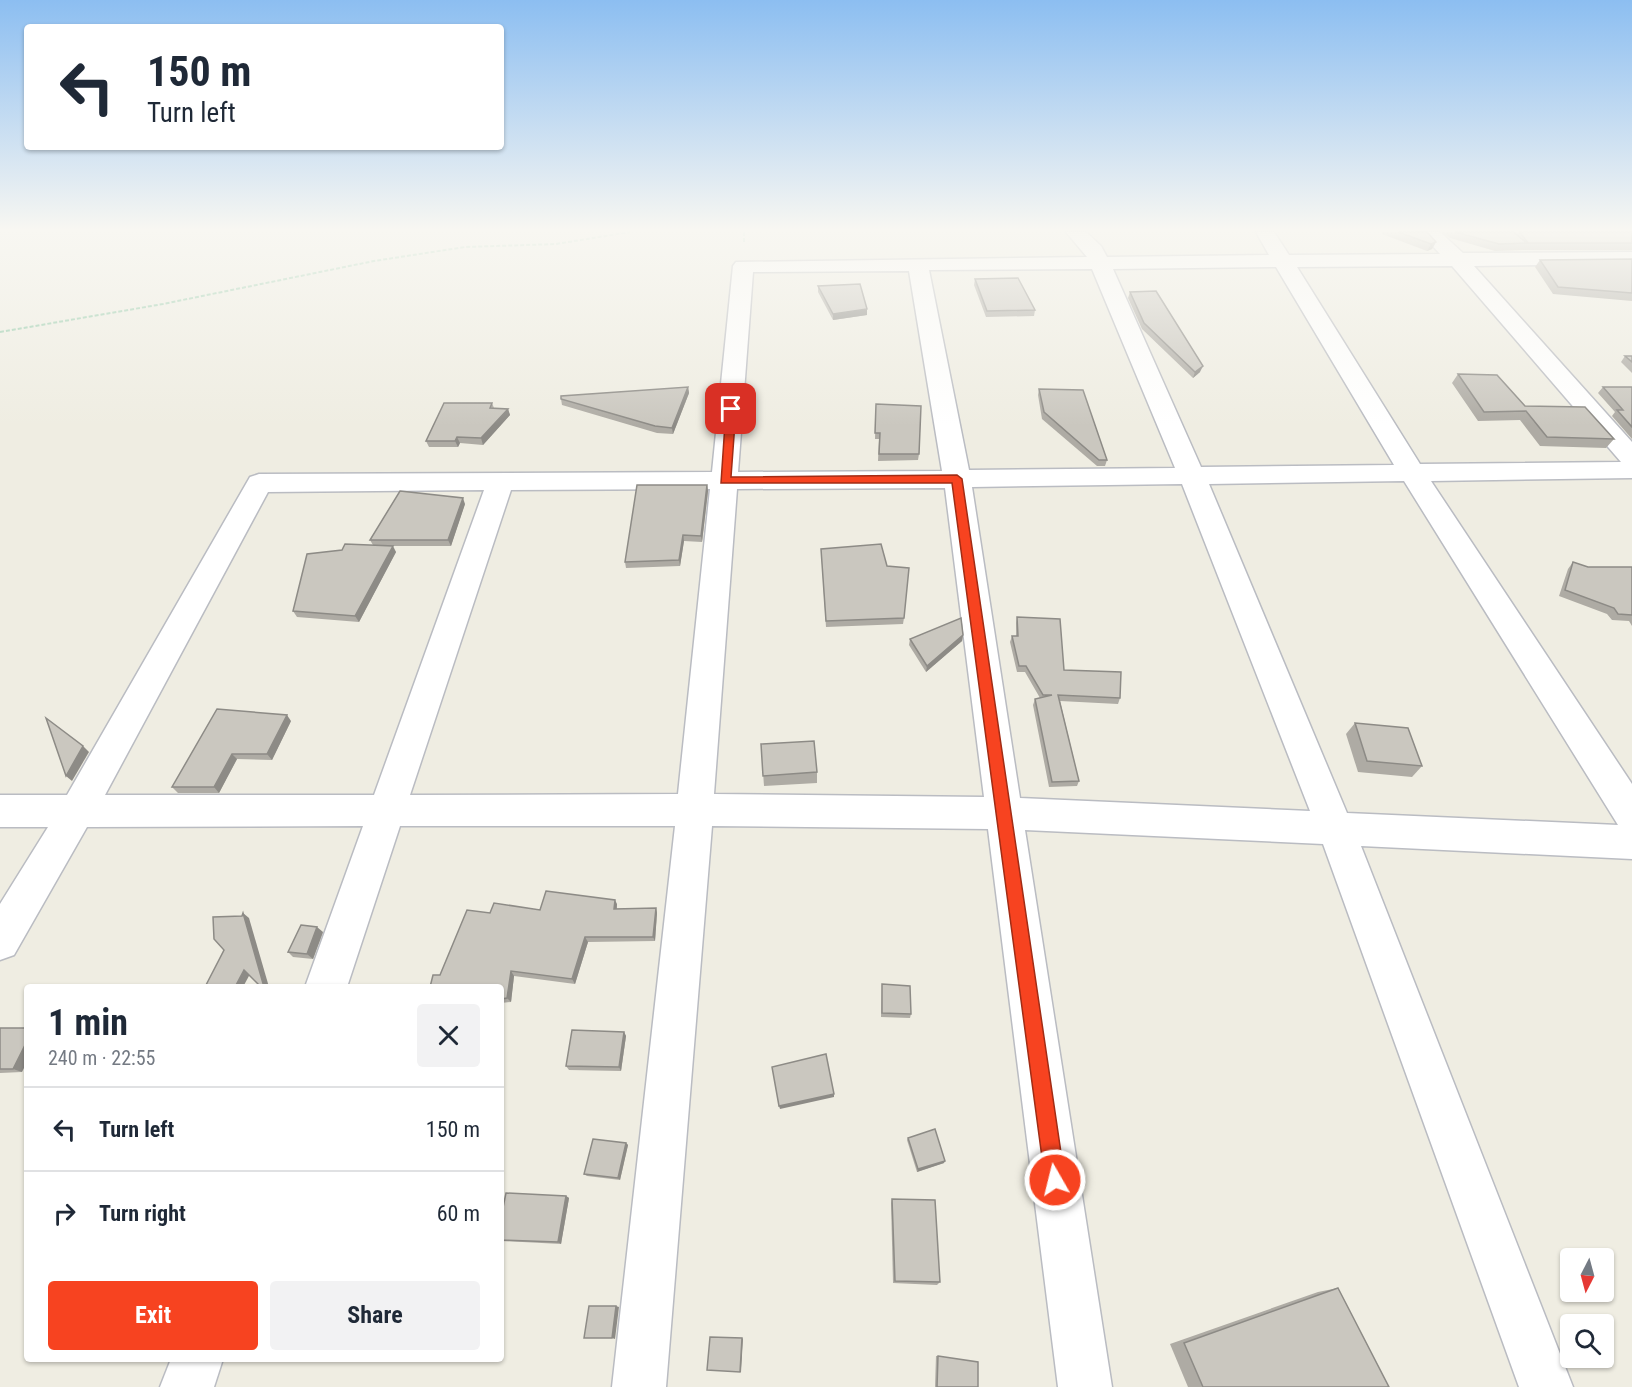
<!DOCTYPE html>
<html lang="en">
<head>
<meta charset="utf-8">
<style>
	:root { --surface:#fff; --page:#f2f2f3; --text:#1f2937; --muted:#747a83; --line:#e0e1e3; --accent:#f74320 }
	body { margin:0; font-family:"Roboto Condensed",sans-serif; background:var(--page); color:var(--text); height:100vh; display:flex; flex-direction:column; font-size:22px; white-space:nowrap }
	* { box-sizing:border-box; margin:0 }
	p { font-size:20px; color:var(--muted) }
	.icon { flex:none; width:33px; height:33px; fill:none; stroke:currentColor; stroke-width:2; stroke-linecap:round; stroke-linejoin:round }
	.map { position:relative; flex:1; overflow:hidden }
	.details { position:absolute; left:24px; top:984px; width:480px; height:378px; display:flex; flex-direction:column; background:var(--surface); border-radius:6px; box-shadow:0 2px 4px #0004 }
	.details>* { flex:none }
	.hud { position:absolute; left:24px; top:24px; width:480px; height:126px; border-radius:6px; box-shadow:0 2px 4px #0004; background:#fff; color:var(--text); overflow:hidden }
	.needle { width:39px; rotate:186deg }
	.controls { position:absolute; left:1560px; top:1248px; display:grid; gap:12px }
	.controls a { display:grid; place-items:center; width:54px; height:54px; border-radius:6px; background:var(--surface); box-shadow:0 2px 4px #0004; font-size:30px }
	.pin { position:absolute; display:grid; place-items:center; width:51px; height:51px; color:#fff; margin:-26px; border-radius:12px; box-shadow:0 3px 9px #0006 }
	.me { position:absolute; width:66px; margin:-33px; rotate:352deg; stroke-linejoin:round; filter:drop-shadow(0 0 4px #0008) }
	.turn { display:flex; align-items:center; gap:21px; height:126px; padding:0 24px; font-size:27px }
	.turn .icon { width:78px; height:78px; stroke-width:2.5 }
	.turn b { display:block; font-size:42px; line-height:51px }
	.round { display:grid; place-items:center; flex:none; width:63px; height:63px; border-radius:6px; background:var(--page) }
	.overview { display:flex; align-items:center; justify-content:space-between; height:102px; padding:0 24px }
	h1 { font-size:36px; font-weight:700; line-height:45px }
	.cta { display:flex; gap:12px; margin-top:auto; padding:12px 24px }
	.cta a { flex:1; height:69px; border-radius:6px; background:var(--accent); color:#fff; font-size:24px; font-weight:700; line-height:69px; text-align:center }
	.cta a+a { background:var(--page); color:var(--text) }
	ul { padding:0; list-style:none }
	li { display:flex; align-items:center; gap:18px; height:84px; padding:0 24px; border-top:2px solid var(--line) }
	li div { flex:1 }
	li b { display:block; font-size:22px }
	li em { font-style:normal }
	.map>svg:first-child { display:block }
	.lines { fill:none; stroke-linecap:round; stroke-linejoin:round }
	.minor-casing { stroke:#babcc2; stroke-width:3 }
	.path { stroke:#94caa9; stroke-width:2; stroke-dasharray:4 2; stroke-linecap:butt }
	.minor { fill:#fff; fill-rule:evenodd }
	.wall { fill:#aeaba4 }
	.shaded-wall { fill:#8d8b86 }
	.building { fill:#cac7bf; stroke:#8d8b86; stroke-width:1.5 }
	.route { fill:#f74320; stroke:#a12c15; stroke-width:1.5 }
</style>
</head>
<body>
<div class="map">
<svg width="1632" height="1387" viewBox="0 0 1632 1387">
	<rect width="100%" height="100%" fill="#efede2"/>
	<g class="lines">
		<defs>
			<g id="minor">
				<path d="M 1066,232 L 1086,232 L 1101,246 L 1107,257 L 1269,255 L 1256,232 L 1274,232 L 1289,255 L 1440,254 L 1420,232 L 1440,232 L 1463,253 L 1632,252 L 1632,264 L 1474,266 L 1632,442 L 1632,478 L 1431,481 L 1632,784 L 1632,859 L 1361,846 L 1573,1387 L 1519,1387 L 1323,844 L 1025,830 L 1112,1387 L 1058,1387 L 988,829 L 712,826 L 666,1387 L 612,1387 L 675,826 L 400,826 L 347,987 L 305,987 L 363,826 L 87,827 L 14,955 L 0,960 L 0,904 L 48,827 L 0,827 L 0,795 L 67,795 L 250,477 L 259,474 L 712,472 L 733,266 L 736,262 L 1087,257 ZM 1452,266 L 1621,462 L 1420,464 L 1297,267 ZM 1276,267 L 1394,465 L 1201,467 L 1113,269 ZM 1092,269 L 1175,468 L 969,470 L 929,270 ZM 909,271 L 942,471 L 738,472 L 753,272 ZM 1404,481 L 1618,825 L 1347,813 L 1209,484 ZM 1182,484 L 1310,811 L 1020,798 L 972,487 ZM 945,488 L 984,797 L 714,794 L 737,489 ZM 710,489 L 678,794 L 410,795 L 511,490 ZM 484,490 L 374,795 L 105,795 L 268,492 Z"/>
				<path d="M 171,1359 L 223,1359 L 214,1387 L 160,1387 Z"/>
			</g>
		</defs>
		<use href="#minor" class="minor-casing"/>
		<g class="path">
			<path d="M 744,232 L 744,244"/>
			<path d="M 0,332 L 163,304 L 374,261 L 465,247 L 556,244 L 630,232"/>
		</g>
		<use href="#minor" class="minor"/>
	</g>
	<g class="wall">
		<path d="M 1383,232 L 1427,232 L 1436,242 L 1432,249 L 1427,251 L 1382,234 Z"/>
		<path d="M 1442,232 L 1632,232 L 1632,250 L 1523,250 L 1495,251 L 1450,238 Z"/>
		<path d="M 1632,259 L 1632,301 L 1553,294 L 1535,267 L 1540,260 Z"/>
		<path d="M 975,279 L 1035,310 L 1034,316 L 986,317 L 974,285 Z"/>
		<path d="M 818,286 L 867,315 L 833,320 L 818,292 Z"/>
		<path d="M 1130,292 L 1200,372 L 1193,378 L 1142,329 L 1128,298 Z"/>
		<path d="M 1625,356 L 1632,356 L 1632,373 L 1621,362 Z"/>
		<path d="M 1458,374 L 1525,406 L 1614,439 L 1606,448 L 1540,446 L 1520,420 L 1478,421 L 1452,383 Z"/>
		<path d="M 688,387 L 689,393 L 673,434 L 657,433 L 562,405 L 561,399 Z"/>
		<path d="M 1603,387 L 1632,387 L 1632,439 L 1612,416 L 1615,412 L 1598,393 Z"/>
		<path d="M 1039,389 L 1107,460 L 1105,466 L 1097,466 L 1042,419 L 1038,395 Z"/>
		<path d="M 492,403 L 494,408 L 508,409 L 510,415 L 483,445 L 460,443 L 458,447 L 429,447 L 426,441 Z"/>
		<path d="M 876,404 L 919,454 L 918,460 L 878,461 L 879,439 L 875,439 Z"/>
		<path d="M 707,485 L 708,491 L 702,542 L 684,541 L 680,566 L 626,568 L 625,562 Z"/>
		<path d="M 465,504 L 451,546 L 387,546 L 396,552 L 359,622 L 297,617 L 293,611 L 373,545 L 370,540 Z"/>
		<path d="M 821,549 L 887,566 L 904,618 L 903,624 L 826,627 Z"/>
		<path d="M 1573,562 L 1588,567 L 1632,567 L 1632,626 L 1629,621 L 1612,620 L 1607,614 L 1559,596 L 1568,569 Z"/>
		<path d="M 1017,617 L 1064,670 L 1120,698 L 1118,704 L 1060,701 L 1079,781 L 1077,786 L 1049,787 L 1033,705 L 1035,699 L 1040,698 L 1025,672 L 1017,672 L 1010,642 L 1012,636 L 1016,636 L 1016,623 Z"/>
		<path d="M 963,635 L 962,641 L 926,672 L 909,645 L 910,639 Z"/>
		<path d="M 291,721 L 272,760 L 237,759 L 219,793 L 178,793 L 172,787 Z"/>
		<path d="M 1355,723 L 1422,766 L 1412,777 L 1358,772 L 1346,734 Z"/>
		<path d="M 761,744 L 817,772 L 817,783 L 764,786 Z"/>
		<path d="M 617,904 L 617,909 L 656,908 L 657,913 L 655,941 L 588,942 L 575,984 L 514,976 L 511,1002 L 501,1003 L 501,987 L 440,975 L 540,910 Z"/>
		<path d="M 323,932 L 313,959 L 293,957 L 288,952 Z"/>
		<path d="M 882,984 L 911,1014 L 910,1018 L 881,1017 Z"/>
		<path d="M 0,1028 L 22,1072 L 0,1073 Z"/>
		<path d="M 624,1032 L 626,1036 L 621,1071 L 569,1070 L 566,1066 Z"/>
		<path d="M 908,1138 L 944,1163 L 917,1172 L 907,1140 Z"/>
		<path d="M 626,1143 L 628,1145 L 620,1180 L 587,1176 L 584,1174 Z"/>
		<path d="M 566,1196 L 569,1198 L 561,1244 L 501,1241 L 501,1217 Z"/>
		<path d="M 892,1199 L 940,1282 L 937,1285 L 893,1283 L 891,1203 Z"/>
		<path d="M 1338,1288 L 1389,1387 L 1188,1387 L 1170,1344 L 1318,1292 Z"/>
		<path d="M 936,1356 L 938,1356 L 978,1387 L 935,1387 Z"/>
	</g>
	<g class="shaded-wall">
		<path d="M 1436,242 L 1432,249 L 1427,251 L 1431,244 Z"/>
		<path d="M 867,309 L 867,315 L 833,320 L 833,314 Z"/>
		<path d="M 1203,366 L 1200,372 L 1193,378 L 1195,372 Z"/>
		<path d="M 688,387 L 689,393 L 673,434 L 672,428 Z"/>
		<path d="M 508,409 L 510,415 L 483,445 L 481,438 Z"/>
		<path d="M 457,437 L 460,443 L 458,447 L 455,441 Z"/>
		<path d="M 707,485 L 708,491 L 702,542 L 701,536 Z"/>
		<path d="M 463,498 L 465,504 L 451,546 L 448,540 Z"/>
		<path d="M 683,535 L 684,541 L 680,566 L 679,560 Z"/>
		<path d="M 393,546 L 396,552 L 359,622 L 355,616 Z"/>
		<path d="M 963,635 L 962,641 L 926,672 L 927,666 Z"/>
		<path d="M 287,715 L 291,721 L 272,760 L 267,754 Z"/>
		<path d="M 83,746 L 89,752 L 72,781 L 66,776 Z"/>
		<path d="M 232,754 L 237,759 L 219,793 L 214,787 Z"/>
		<path d="M 615,900 L 617,904 L 616,914 L 614,909 Z"/>
		<path d="M 656,908 L 657,913 L 655,941 L 653,937 Z"/>
		<path d="M 243,913 L 249,918 L 269,987 L 264,987 Z"/>
		<path d="M 317,927 L 323,932 L 313,959 L 307,954 Z"/>
		<path d="M 585,937 L 588,942 L 575,984 L 572,979 Z"/>
		<path d="M 244,970 L 250,974 L 243,987 L 235,987 Z"/>
		<path d="M 511,971 L 514,976 L 511,1002 L 507,998 Z"/>
		<path d="M 624,1032 L 626,1036 L 621,1071 L 619,1067 Z"/>
		<path d="M 27,1041 L 27,1062 L 22,1072 L 13,1069 Z"/>
		<path d="M 834,1094 L 834,1097 L 780,1109 L 779,1106 Z"/>
		<path d="M 626,1143 L 628,1145 L 620,1180 L 618,1178 Z"/>
		<path d="M 945,1161 L 944,1163 L 917,1172 L 918,1169 Z"/>
		<path d="M 566,1196 L 569,1198 L 561,1244 L 558,1242 Z"/>
		<path d="M 616,1306 L 619,1307 L 615,1339 L 612,1338 Z"/>
		<path d="M 742,1338 L 743,1339 L 741,1372 L 740,1372 Z"/>
	</g>
	<g class="building">
		<path d="M 1398,232 L 1427,232 L 1436,242 L 1431,244 Z"/>
		<path d="M 1455,232 L 1513,232 L 1527,243 L 1499,244 Z"/>
		<path d="M 1520,232 L 1632,232 L 1632,243 L 1528,243 Z"/>
		<path d="M 1632,259 L 1632,293 L 1558,287 L 1540,260 Z"/>
		<path d="M 1018,278 L 1035,310 L 987,311 L 975,279 Z"/>
		<path d="M 860,284 L 867,309 L 833,314 L 818,286 Z"/>
		<path d="M 1156,291 L 1203,366 L 1195,372 L 1144,323 L 1130,292 Z"/>
		<path d="M 1625,356 L 1632,356 L 1632,362 Z"/>
		<path d="M 1458,374 L 1497,375 L 1525,406 L 1585,407 L 1614,439 L 1547,437 L 1526,411 L 1484,412 Z"/>
		<path d="M 688,387 L 672,428 L 655,426 L 561,399 L 561,396 Z"/>
		<path d="M 1603,387 L 1632,387 L 1632,427 L 1617,410 L 1623,410 Z"/>
		<path d="M 1039,389 L 1083,390 L 1107,460 L 1099,460 L 1044,412 Z"/>
		<path d="M 444,403 L 492,403 L 490,408 L 508,409 L 481,438 L 457,437 L 455,441 L 426,441 Z"/>
		<path d="M 876,404 L 921,406 L 919,454 L 879,454 L 880,433 L 875,433 Z"/>
		<path d="M 637,485 L 707,485 L 701,536 L 683,535 L 679,560 L 625,562 Z"/>
		<path d="M 400,491 L 463,498 L 448,540 L 370,540 Z"/>
		<path d="M 345,544 L 393,546 L 355,616 L 293,611 L 307,554 L 342,550 Z"/>
		<path d="M 881,544 L 887,566 L 909,568 L 904,618 L 826,621 L 821,549 Z"/>
		<path d="M 1573,562 L 1588,567 L 1632,567 L 1632,615 L 1618,614 L 1614,608 L 1565,590 Z"/>
		<path d="M 1017,617 L 1060,619 L 1064,670 L 1121,672 L 1120,698 L 1058,695 L 1079,781 L 1052,782 L 1035,699 L 1052,695 L 1043,695 L 1026,666 L 1019,666 L 1012,636 L 1018,636 Z"/>
		<path d="M 961,618 L 963,635 L 927,666 L 910,639 Z"/>
		<path d="M 217,709 L 287,715 L 267,754 L 232,754 L 214,787 L 172,787 Z"/>
		<path d="M 46,718 L 83,746 L 66,776 Z"/>
		<path d="M 1355,723 L 1408,728 L 1422,766 L 1367,761 Z"/>
		<path d="M 814,741 L 817,772 L 763,776 L 761,744 Z"/>
		<path d="M 546,891 L 615,900 L 614,909 L 656,908 L 653,937 L 585,937 L 572,979 L 511,971 L 507,998 L 501,999 L 501,987 L 430,987 L 433,975 L 440,975 L 467,910 L 490,913 L 494,903 L 540,910 Z"/>
		<path d="M 243,913 L 264,987 L 261,987 L 244,970 L 235,987 L 205,987 L 224,950 L 214,939 L 213,917 L 242,916 Z"/>
		<path d="M 301,925 L 317,927 L 307,954 L 288,952 Z"/>
		<path d="M 882,984 L 910,986 L 911,1014 L 882,1013 Z"/>
		<path d="M 414,986 L 414,987 L 378,987 Z"/>
		<path d="M 0,1028 L 27,1028 L 27,1041 L 13,1069 L 0,1069 Z"/>
		<path d="M 572,1030 L 624,1032 L 619,1067 L 566,1066 Z"/>
		<path d="M 826,1054 L 834,1094 L 779,1106 L 772,1067 Z"/>
		<path d="M 935,1129 L 945,1161 L 918,1169 L 908,1138 Z"/>
		<path d="M 593,1139 L 626,1143 L 618,1178 L 584,1174 Z"/>
		<path d="M 506,1193 L 566,1196 L 558,1242 L 501,1240 L 501,1217 Z"/>
		<path d="M 892,1199 L 935,1200 L 940,1282 L 895,1281 Z"/>
		<path d="M 1338,1288 L 1389,1387 L 1203,1387 L 1184,1343 Z"/>
		<path d="M 589,1306 L 616,1306 L 612,1338 L 584,1338 Z"/>
		<path d="M 710,1337 L 742,1338 L 740,1372 L 707,1370 Z"/>
		<path d="M 938,1356 L 978,1362 L 978,1387 L 937,1387 Z"/>
	</g>
	<linearGradient id="sky" x2="0" y2="1"><stop stop-color="#8cbef1"/><stop offset="0.54" stop-color="#f8f7f2"/><stop offset="1" stop-color="#f8f7f2" stop-opacity="0"/></linearGradient>
	<rect width="1632" height="426" fill="url(#sky)"/>
	<path class="route" d="M 731,406 L 736,409 L 731,477 L 957,475 L 962,479 L 1065,1180 L 1062,1187 L 1055,1190 L 1048,1187 L 1045,1180 L 952,483 L 721,483 L 726,409 Z"/>
</svg>
<div class="controls">
<a><svg class="needle" viewBox="-14 -14 28 28"><path d="M0-13l5 13h-10z" fill="#e53935"/><path d="M0 13l5-13h-10z" fill="#747a83"/></svg></a>
<a><svg class="icon" aria-label="search" viewBox="0 0 24 24"><circle cx="10" cy="10" r="6"/><path d="M15 15l6 6"/></svg></a>
</div>
<div class="pin" style="left:731px;top:409px;background:#d93025"><svg class="icon" aria-label="arrive" viewBox="0 0 24 24"><path d="M6 21V4h12l-3 4 3 4H6"/></svg></div>
<svg class="me" style="left:1055px;top:1180px" viewBox="-20 -20 40 40"><circle r="17" fill="#f74320" stroke="#fff" stroke-width="3"/><path d="M0-11L8 9 0 5-8 9z" fill="#fff"/></svg>
<div class="hud">
<div class="turn"><svg class="icon" aria-label="left" viewBox="0 0 24 24"><path d="M17 20v-9H6M10 6l-5 5 5 5"/></svg><div><b>150 m</b>Turn left</div></div>
</div>
<section class="details">
<div class="overview"><div><h1>1 min</h1><p>240 m · 22:55</p></div><a class="round"><svg class="icon" aria-label="close" viewBox="0 0 24 24"><path d="M6 6l12 12M18 6L6 18"/></svg></a></div>
<ul>
<li><svg class="icon" aria-label="left" viewBox="0 0 24 24"><path d="M17 20v-9H6M10 6l-5 5 5 5"/></svg><div><b>Turn left</b></div><em>150 m</em></li>
<li><svg class="icon" aria-label="right" viewBox="0 0 24 24"><path d="M7 20v-9h11M14 6l5 5-5 5"/></svg><div><b>Turn right</b></div><em>60 m</em></li>
</ul>
<div class="cta"><a>Exit</a><a>Share</a></div>
</section>
</div>
</body>
</html>
